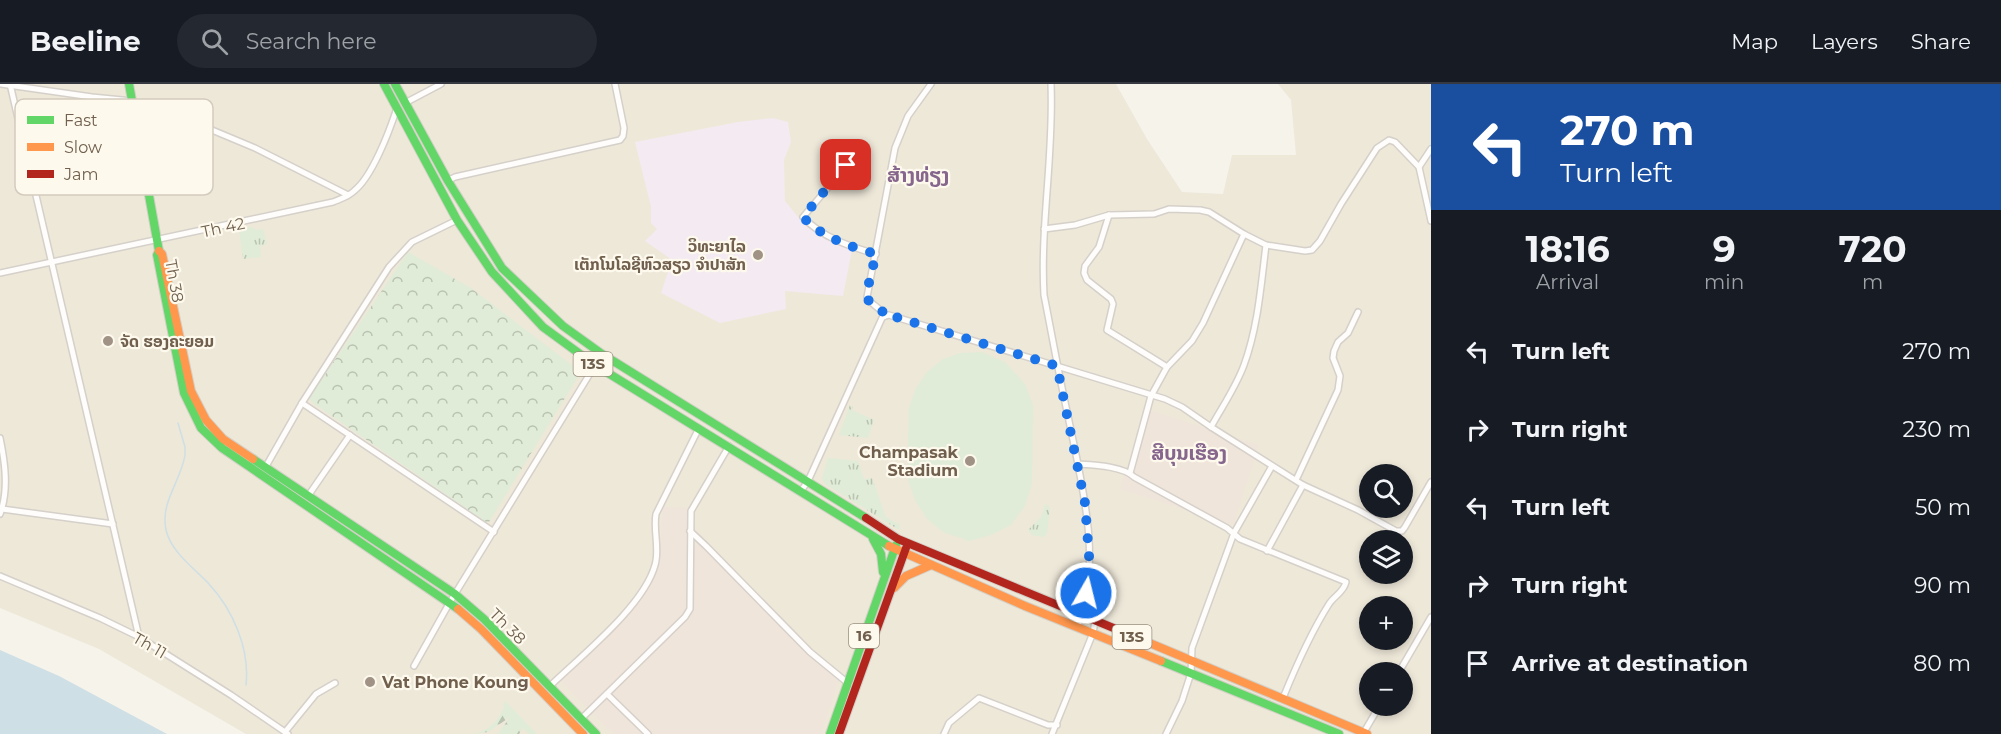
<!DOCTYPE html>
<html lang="en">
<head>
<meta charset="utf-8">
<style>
	:root { --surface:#171b24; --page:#242831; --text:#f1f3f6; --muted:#9ea1a6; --line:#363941 }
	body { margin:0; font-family:Montserrat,"Noto Sans Lao",sans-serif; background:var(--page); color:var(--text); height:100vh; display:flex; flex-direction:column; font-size:22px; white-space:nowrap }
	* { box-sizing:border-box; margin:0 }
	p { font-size:20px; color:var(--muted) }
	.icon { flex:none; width:33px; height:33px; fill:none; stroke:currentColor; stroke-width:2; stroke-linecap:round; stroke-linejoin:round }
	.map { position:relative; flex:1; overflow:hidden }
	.sheet { display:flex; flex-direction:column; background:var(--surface); width:570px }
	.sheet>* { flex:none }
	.hud { background:#1a4fa0; color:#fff; overflow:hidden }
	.controls { position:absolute; left:1359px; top:380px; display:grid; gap:12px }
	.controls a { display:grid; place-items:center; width:54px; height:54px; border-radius:50%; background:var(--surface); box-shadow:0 3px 9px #0003; font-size:30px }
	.pin { position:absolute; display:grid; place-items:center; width:51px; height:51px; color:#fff; margin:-26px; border-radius:12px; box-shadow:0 3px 9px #0006 }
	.me { position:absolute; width:66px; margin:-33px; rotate:8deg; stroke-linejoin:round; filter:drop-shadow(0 0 4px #0008) }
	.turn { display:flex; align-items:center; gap:21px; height:126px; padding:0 30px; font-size:27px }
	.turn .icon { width:78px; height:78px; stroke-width:2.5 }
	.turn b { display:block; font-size:42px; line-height:51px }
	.eta { display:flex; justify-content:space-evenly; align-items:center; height:102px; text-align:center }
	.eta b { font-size:36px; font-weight:700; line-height:42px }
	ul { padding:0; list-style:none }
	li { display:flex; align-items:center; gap:18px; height:78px; padding:0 30px }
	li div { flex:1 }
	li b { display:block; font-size:22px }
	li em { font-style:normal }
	header { display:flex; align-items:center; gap:36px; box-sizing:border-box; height:84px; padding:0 30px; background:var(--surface); border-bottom:2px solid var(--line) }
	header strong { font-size:28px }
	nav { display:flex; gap:33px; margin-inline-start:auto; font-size:21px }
	.search { width:420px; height:54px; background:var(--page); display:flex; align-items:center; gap:15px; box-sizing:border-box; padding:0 21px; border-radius:33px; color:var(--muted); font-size:22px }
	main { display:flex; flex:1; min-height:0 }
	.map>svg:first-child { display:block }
	.residential { fill:#eee8d9; fill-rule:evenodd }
	.commercial { fill:#f0e5da }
	.education { fill:#f4eaf1 }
	.grass { fill:url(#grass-tufts) }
	.forest { fill:url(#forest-firs) }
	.park { fill:url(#park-crowns) }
	.pitch { fill:#e0ecd7 }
	.water { fill:#cedfe5 }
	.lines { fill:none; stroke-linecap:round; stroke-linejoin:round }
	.stream { stroke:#cedfe5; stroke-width:1.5 }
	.street-casing { stroke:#d5d0c9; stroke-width:8 }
	.fast-casing { stroke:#d3cfc6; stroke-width:10 }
	.slow-casing { stroke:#d3cfc6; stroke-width:10 }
	.jam-casing { stroke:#d3cfc6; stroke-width:10 }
	.street { stroke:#fefdfc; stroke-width:5 }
	.fast { stroke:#63d668; stroke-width:8 }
	.slow { stroke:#ff974d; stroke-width:8 }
	.jam { stroke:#b3261e; stroke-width:8 }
	.route { stroke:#1a73e8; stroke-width:10; stroke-dasharray:0 18 }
	.poi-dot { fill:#a09385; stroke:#fdf9ed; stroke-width:2 }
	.labels { text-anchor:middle; stroke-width:4.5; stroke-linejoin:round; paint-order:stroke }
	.shield { fill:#fdf9ed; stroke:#9b8e7e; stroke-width:1.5 }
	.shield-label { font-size:15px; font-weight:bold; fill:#71604e }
	.street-label { font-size:16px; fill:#71604e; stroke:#fdf9ed }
	.poi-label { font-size:16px; font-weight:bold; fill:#71604e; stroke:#fdf9ed; text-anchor:end }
	.quarter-label { font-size:20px; font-weight:bold; fill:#86668d; stroke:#fdf9ed }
	.key { fill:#fdf9ed; stroke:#d3cbbd; stroke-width:1.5 }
	.key-label { font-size:16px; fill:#71604e }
</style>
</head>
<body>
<header>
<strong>Beeline</strong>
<div class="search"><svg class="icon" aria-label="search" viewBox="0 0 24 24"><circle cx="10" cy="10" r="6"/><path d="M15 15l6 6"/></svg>Search here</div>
<nav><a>Map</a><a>Layers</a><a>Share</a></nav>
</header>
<main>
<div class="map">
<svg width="1431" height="650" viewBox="0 0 1431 650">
	<defs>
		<pattern id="grass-tufts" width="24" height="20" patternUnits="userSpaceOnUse" patternTransform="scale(1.5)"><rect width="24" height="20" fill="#e0ecd7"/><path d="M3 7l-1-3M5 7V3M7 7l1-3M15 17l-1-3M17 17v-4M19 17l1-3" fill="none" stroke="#bac3b1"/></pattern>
		<pattern id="forest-firs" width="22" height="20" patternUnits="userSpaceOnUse" patternTransform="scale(1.5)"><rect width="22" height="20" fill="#e0ecd7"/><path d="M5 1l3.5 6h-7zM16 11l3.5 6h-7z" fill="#bac3b1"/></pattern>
		<pattern id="park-crowns" width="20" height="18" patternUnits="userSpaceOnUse" patternTransform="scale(1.5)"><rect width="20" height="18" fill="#e0ecd7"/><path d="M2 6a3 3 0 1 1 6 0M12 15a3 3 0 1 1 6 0" fill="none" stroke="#bac3b1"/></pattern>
	</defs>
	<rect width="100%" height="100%" fill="#f6f3eb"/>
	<path class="residential" d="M 0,0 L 1116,0 L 1147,55 L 1182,108 L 1223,110 L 1232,71 L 1296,71 L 1291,16 L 1278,0 L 1431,0 L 1431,650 L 246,650 L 99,565 L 0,524 ZM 1370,390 L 1402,390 L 1402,423 L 1370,423 ZM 1370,456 L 1402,456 L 1402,489 L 1370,489 ZM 1370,522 L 1402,522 L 1402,555 L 1370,555 ZM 1370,588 L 1402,588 L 1402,621 L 1370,621 Z"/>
	<g class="commercial">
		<path d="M 1146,325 L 1259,361 L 1233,441 L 1120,405 Z"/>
		<path d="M 663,423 L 687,424 L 687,437 L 840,592 L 821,650 L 613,650 L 558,594 L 643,515 L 659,480 Z"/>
	</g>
	<path class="education" d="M 773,34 L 788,38 L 791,58 L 784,76 L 785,117 L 799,134 L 824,152 L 852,166 L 843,212 L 785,207 L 786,225 L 720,239 L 661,209 L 672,176 L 645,157 L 657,145 L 651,139 L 651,123 L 635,58 L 738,38 Z"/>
	<g class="grass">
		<path d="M 251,143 L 257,146 L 263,145 L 267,160 L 260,162 L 261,173 L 243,175 L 239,146 Z"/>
		<path d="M 850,321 L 853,323 L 852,326 L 874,336 L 868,354 L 839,351 Z"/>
		<path d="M 828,374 L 858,377 L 864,395 L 872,394 L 886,433 L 900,441 L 899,446 L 825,400 L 822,395 Z"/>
		<path d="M 1045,420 L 1049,422 L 1050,425 L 1047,449 L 1044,453 L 1032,451 L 1028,446 L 1041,433 Z"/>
	</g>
	<path class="forest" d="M 505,617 L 537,650 L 529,650 L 523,644 L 519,650 L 498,650 L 510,633 L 488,648 L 473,650 C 489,647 498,637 504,623 L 503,620 Z"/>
	<path class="park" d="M 408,168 L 471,204 L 581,288 L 489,438 L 486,438 L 313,319 L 309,314 Z"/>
	<path class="pitch" d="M 982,268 L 1005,278 L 1025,300 L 1033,321 L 1032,399 L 1025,422 L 1011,441 L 991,451 L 969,457 L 943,448 L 927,435 L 915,416 L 907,393 L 909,324 L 916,304 L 927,288 L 943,275 L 960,269 Z"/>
	<path class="water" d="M 0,566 L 59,592 L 167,650 L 0,650 Z"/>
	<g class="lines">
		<path class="stream" d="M 178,339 L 185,363 L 185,371 C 181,397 160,418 166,446 C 171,468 194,484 209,500 C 233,526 250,565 246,601"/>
		<defs>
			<g id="street">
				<path d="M 1,0 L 92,13 L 132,17 L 188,36 L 255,64 L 348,111"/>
				<path d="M 10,0 L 139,553"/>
				<path d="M 1051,0 C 1054,71 1040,141 1044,211 C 1052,251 1059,292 1068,332 C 1081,397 1104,479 1077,543"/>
				<path d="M 405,19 L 441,0"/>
				<path d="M 860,66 L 803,133 C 821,153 851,163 876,170"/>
				<path d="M 1419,83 L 1431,65"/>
				<path d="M 447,97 L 455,93 L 620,56 L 623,52 L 624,44 L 615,0"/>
				<path d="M 1109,131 L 1099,163 L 1085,182 L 1084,189 L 1087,196 L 1111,215 L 1113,220 L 1107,246 L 1167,283"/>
				<path d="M 1044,145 L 1075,141 L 1109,131 L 1154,130 L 1169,125 L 1200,126 L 1209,128 L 1244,150 L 1266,161 L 1305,167 L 1312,166 L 1320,157 L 1341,120 L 1377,64 L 1389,56 L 1395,58 L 1419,83 L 1431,137"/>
				<path d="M 0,189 L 333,118 C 340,115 348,113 354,107 C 372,93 389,48 396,27"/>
				<path d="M 885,232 L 889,231 L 1165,315 L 1182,323 L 1211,343 L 1303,401 L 1358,426 L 1396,447 L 1402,447 L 1405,443 L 1431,398"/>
				<path d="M 885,232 C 880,223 871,221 867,213 L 895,64 L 908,32 L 931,0"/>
				<path d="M 302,319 L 494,448"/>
				<path d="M 1211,343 C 1222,323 1236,303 1244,281 C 1258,243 1261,201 1266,161"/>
				<path d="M 0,354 C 5,378 9,406 0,430"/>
				<path d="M 1078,380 C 1093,381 1123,382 1134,393 L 1227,444 L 1240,455 L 1346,498 C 1344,508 1334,512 1329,520 C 1310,550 1296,582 1283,614"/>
				<path d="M 265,384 L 302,319 L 389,183 L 412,158 L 457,136"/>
				<path d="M 1130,389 L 1151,312 L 1167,283 L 1192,257 L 1203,239 L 1244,150"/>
				<path d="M 1296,396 L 1338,306 L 1340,292 L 1333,274 L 1334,267 L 1338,258 L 1348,249 L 1358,228"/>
				<path d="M 801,407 L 808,397 L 882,234 L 885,232"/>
				<path d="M 308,412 L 350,351"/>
				<path d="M 2,425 L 113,440"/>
				<path d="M 690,447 L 706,462 L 810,568 L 849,600"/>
				<path d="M 1267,467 L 1303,401"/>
				<path d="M 0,492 L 100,534 L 139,553 L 231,611 L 288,650"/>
				<path d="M 1374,494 L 1377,489"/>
				<path d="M 414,582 L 450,518 L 602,270"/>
				<path d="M 1399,588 L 1431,533"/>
				<path d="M 550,602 C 581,572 644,522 655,481 C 660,465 653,447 656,430 L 699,344"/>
				<path d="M 607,610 L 648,650"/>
				<path d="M 581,635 L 685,533 L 690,525 L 691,427 L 729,362"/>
				<path d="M 285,648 L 316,610 L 335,599"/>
				<path d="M 1364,648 L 1380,621"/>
				<path d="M 944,650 L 949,639 L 979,614 L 1048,641 L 1057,641"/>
				<path d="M 1052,650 L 1093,549 L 1095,537"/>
				<path d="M 1166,650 L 1182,617 L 1191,589 L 1192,564 L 1234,449 L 1272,382"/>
			</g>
			<g id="fast">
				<path d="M 129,0 L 159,167 L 157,171 L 184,309 L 201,344 L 222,364 L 458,525"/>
				<path d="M 384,0 L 457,136 L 492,188 L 543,243 L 595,281 L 889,462"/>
				<path d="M 395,0 L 448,97 L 502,184 L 563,242 L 602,270 L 866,434"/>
				<path d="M 253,375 L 455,510 L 484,535 L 596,650"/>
				<path d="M 873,455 L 881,470 L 883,488"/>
				<path d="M 1161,577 L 1339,650"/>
				<path d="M 830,650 L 896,461"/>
			</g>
			<g id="slow">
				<path d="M 159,167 L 162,170 L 191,307 L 206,336 L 223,355 L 253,375"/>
				<path d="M 889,462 L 1025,522 L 1161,577"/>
				<path d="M 894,504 L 906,492 L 931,481"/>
				<path d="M 458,525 L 481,545 L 583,650"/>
				<path d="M 1128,550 L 1367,650"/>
			</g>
			<g id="jam">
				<path d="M 866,434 L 898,455 L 1128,550"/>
				<path d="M 839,650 L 906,464"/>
			</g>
		</defs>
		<use href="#street" class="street-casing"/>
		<use href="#fast" class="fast-casing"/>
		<use href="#slow" class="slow-casing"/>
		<use href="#jam" class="jam-casing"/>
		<use href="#street" class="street"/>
		<use href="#fast" class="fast"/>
		<use href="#slow" class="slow"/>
		<use href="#jam" class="jam"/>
	</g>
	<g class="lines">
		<path class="route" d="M 846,81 L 803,133 C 821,153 851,163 876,170 L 868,203 L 868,216 L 881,225 L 885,232 L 889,231 L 1057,282 L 1085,419 L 1090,485 L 1086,509"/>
	</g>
	<g class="poi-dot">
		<circle cx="758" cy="171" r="6"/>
		<circle cx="108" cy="257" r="6"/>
		<circle cx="970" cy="377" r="6"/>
		<circle cx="370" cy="598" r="6"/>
	</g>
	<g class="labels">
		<g class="shield">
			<rect x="573.5" y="268" width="39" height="24" rx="4.5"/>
			<rect x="849" y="540" width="30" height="24" rx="4.5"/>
			<rect x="1112.5" y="541" width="39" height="24" rx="4.5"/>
		</g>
		<g class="shield-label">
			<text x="593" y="285">13S</text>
			<text x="864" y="557">16</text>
			<text x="1132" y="558">13S</text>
		</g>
		<g class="street-label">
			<text transform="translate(223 143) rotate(-12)" y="6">Th 42</text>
			<text transform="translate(175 197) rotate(80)" y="6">Th 38</text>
			<text transform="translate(508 542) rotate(45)" y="6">Th 38</text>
			<text transform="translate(150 561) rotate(30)" y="6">Th 11</text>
		</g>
		<g class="poi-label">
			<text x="746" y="168">ວິທະຍາໄລ<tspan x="746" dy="18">ເຕັກໂນໂລຊີຫົວສຽວ ຈຳປາສັກ</tspan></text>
			<text x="120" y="263" text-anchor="start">ຈັດ ຮອງຄະຍອມ</text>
			<text x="958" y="374">Champasak<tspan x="958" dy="18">Stadium</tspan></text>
			<text x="382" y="604" text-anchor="start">Vat Phone Koung</text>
		</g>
		<g class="quarter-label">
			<text x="918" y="98">ສ້າງທ່ຽງ</text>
			<text x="1189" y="376">ສີບຸນເຮືອງ</text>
		</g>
	</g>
	<rect x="15" y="15" width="198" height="96" rx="9" class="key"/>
	<rect x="27" y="32" width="27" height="8" fill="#63d668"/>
	<rect x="27" y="59" width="27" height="8" fill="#ff974d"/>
	<rect x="27" y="86" width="27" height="8" fill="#b3261e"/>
	<g class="key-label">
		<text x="64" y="42">Fast</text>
		<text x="64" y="69">Slow</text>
		<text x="64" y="96">Jam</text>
	</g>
</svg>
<div class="controls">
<a><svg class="icon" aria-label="search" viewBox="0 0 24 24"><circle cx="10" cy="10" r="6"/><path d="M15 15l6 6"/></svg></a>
<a><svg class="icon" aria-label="layers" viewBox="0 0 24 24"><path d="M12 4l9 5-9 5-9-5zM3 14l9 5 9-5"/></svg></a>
<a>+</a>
<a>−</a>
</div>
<div class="pin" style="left:846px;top:81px;background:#d93025"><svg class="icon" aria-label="arrive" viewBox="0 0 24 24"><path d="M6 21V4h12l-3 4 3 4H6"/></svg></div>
<svg class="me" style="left:1086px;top:509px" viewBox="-20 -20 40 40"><circle r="17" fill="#1a73e8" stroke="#fff" stroke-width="3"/><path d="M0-11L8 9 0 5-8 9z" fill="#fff"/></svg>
</div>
<section class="sheet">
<div class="hud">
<div class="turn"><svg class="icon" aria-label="left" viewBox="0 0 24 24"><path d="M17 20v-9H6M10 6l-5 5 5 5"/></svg><div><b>270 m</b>Turn left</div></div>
</div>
<div class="eta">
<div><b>18:16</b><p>Arrival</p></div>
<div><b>9</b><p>min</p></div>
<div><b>720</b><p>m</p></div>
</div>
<ul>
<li><svg class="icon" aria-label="left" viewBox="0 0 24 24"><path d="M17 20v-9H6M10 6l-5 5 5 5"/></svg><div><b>Turn left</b></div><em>270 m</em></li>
<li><svg class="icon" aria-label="right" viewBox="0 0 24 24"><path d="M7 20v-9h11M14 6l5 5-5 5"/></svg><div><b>Turn right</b></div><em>230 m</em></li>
<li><svg class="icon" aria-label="left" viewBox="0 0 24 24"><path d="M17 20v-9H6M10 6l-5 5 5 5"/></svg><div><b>Turn left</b></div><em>50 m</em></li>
<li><svg class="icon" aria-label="right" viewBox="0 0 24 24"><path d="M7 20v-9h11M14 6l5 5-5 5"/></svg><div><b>Turn right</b></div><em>90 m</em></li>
<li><svg class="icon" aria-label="arrive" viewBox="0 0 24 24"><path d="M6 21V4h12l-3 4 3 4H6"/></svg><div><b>Arrive at destination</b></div><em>80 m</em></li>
</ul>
</section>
</main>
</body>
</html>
